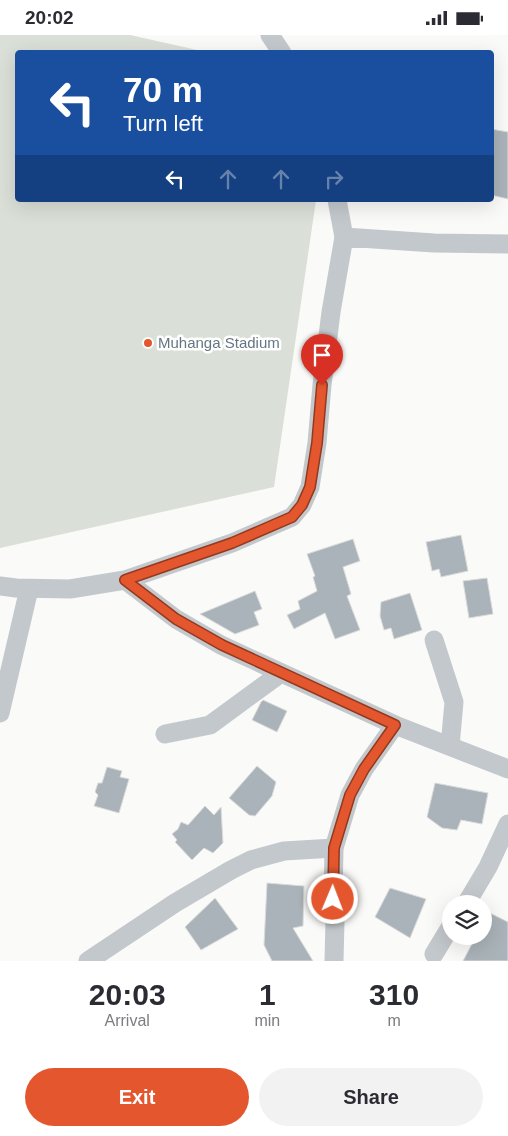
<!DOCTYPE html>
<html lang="en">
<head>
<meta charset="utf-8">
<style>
	:root { --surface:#fff; --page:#f2f2f3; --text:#2b2b33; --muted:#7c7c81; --accent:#e4572e }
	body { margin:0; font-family:Helvetica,sans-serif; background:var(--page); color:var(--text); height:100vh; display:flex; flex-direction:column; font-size:19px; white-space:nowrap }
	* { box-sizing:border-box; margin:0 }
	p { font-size:16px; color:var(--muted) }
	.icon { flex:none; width:28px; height:28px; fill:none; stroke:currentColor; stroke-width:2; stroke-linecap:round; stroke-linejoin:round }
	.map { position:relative; height:926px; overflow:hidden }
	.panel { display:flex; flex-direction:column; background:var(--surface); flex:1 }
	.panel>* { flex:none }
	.top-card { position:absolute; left:15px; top:15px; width:479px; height:152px; border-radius:5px; box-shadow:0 5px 20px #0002; background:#1a4fa0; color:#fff; overflow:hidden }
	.fabs { position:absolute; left:442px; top:860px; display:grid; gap:10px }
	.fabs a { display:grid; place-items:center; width:50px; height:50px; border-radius:50%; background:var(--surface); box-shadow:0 5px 20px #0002; font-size:25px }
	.pin { position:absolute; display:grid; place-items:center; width:42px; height:42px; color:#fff; margin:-51px -21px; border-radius:50% 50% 50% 0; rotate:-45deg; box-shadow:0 0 5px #0007 }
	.pin .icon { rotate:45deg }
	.me { position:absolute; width:55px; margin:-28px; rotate:1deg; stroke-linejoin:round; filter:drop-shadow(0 0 4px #0008) }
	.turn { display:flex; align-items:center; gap:18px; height:105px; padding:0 25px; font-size:22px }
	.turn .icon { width:65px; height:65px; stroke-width:2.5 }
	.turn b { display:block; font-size:35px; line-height:42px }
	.lanes { display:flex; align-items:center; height:48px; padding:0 25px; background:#0003; justify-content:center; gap:25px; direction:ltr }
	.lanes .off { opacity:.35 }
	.eta { display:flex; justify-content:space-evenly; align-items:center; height:85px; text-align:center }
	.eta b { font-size:30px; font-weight:800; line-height:35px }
	.cta { display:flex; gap:10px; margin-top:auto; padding:10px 25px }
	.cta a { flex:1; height:58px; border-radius:30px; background:var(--accent); color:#fff; font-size:20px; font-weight:800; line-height:58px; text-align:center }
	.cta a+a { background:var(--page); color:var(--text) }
	.status { display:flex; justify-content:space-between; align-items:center; height:35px; padding:0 25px; background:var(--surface); direction:ltr }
	.status svg { height:14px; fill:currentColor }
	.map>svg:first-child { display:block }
	.green { fill:#dadfd7 }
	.building { fill:#aab3b9; stroke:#dcdcda }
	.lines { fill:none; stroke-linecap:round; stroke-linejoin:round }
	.minor { stroke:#c3c8cc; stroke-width:19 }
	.route-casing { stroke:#94391e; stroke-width:12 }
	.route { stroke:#e4572e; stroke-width:9 }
	.poi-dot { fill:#e4572e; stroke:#fff; stroke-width:2 }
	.labels { text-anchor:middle; stroke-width:5; stroke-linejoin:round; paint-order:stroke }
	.poi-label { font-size:15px; fill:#657683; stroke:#fff; text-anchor:start }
</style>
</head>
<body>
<div class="status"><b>20:02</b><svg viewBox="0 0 49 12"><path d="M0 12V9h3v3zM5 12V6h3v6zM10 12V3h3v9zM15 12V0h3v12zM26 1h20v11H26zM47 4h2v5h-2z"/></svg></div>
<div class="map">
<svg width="508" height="926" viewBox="0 0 508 926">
	<rect width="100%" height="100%" fill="#fafaf8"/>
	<path class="green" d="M 0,0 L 130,0 L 206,17 L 18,18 L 18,165 L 316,165 L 274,452 L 0,513 Z"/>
	<g class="building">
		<path d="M 491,94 L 508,97 L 508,164 L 491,160 Z"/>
		<path d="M 461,500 L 468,536 L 441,542 L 439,534 L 432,536 L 426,507 Z"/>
		<path d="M 353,504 L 360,526 L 343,532 L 351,559 L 347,561 L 360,595 L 335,604 L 325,578 L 294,594 L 287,580 L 300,574 L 298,566 L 317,556 L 313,542 L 315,541 L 307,519 Z"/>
		<path d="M 487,543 L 493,579 L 469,583 L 463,546 Z"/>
		<path d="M 255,556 L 262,574 L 254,577 L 259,590 L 235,599 L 200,579 Z"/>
		<path d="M 410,558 L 422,595 L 394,604 L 391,593 L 384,595 L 380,581 L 381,567 Z"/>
		<path d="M 263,665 L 287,676 L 277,697 L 252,685 L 261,667 Z"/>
		<path d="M 257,731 L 276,747 L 272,761 L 255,781 L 249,780 L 229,763 Z"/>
		<path d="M 107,732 L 122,736 L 120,742 L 129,744 L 119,778 L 94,771 L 98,760 L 95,757 L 98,748 L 102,748 Z"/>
		<path d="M 435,748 L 488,758 L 482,789 L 461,785 L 457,795 L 442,793 L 427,782 Z"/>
		<path d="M 205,771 L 214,780 L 221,772 L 223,808 L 213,818 L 204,813 L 192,825 L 175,807 L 177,805 L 172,799 L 178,794 L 181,787 L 188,790 Z"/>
		<path d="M 267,848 L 304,851 L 303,891 L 293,893 L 313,926 L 272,926 L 264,910 Z"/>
		<path d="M 390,853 L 426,864 L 410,903 L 375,882 Z"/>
		<path d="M 215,863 L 238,894 L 201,915 L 185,892 Z"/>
		<path d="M 488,877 L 508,887 L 508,926 L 463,926 L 476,901 L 484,901 L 484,886 Z"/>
	</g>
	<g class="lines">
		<g class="minor">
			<path d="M 270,0 L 282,18"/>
			<path d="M 337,165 L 344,202"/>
			<path d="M 125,545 L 176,584 L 221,610 L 395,690 L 508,734"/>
			<path d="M 0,551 L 16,553 L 70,554 L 125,545 L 232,508 L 292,482 L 302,470 L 310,452 L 317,408 L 322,350 L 331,277 L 344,202 L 434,208 L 508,209"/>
			<path d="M 434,605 L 454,667 L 450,711"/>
			<path d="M 0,678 L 29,554"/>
			<path d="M 165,699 L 210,690 L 281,638"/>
			<path d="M 466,869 L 488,832 L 508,789"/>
			<path d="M 434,919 L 451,891"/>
			<path d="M 88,926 L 175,868 L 231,835 L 251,825 L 284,816 L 334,813"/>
			<path d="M 334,926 L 335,886 L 333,864 L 334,813 L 350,760 L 364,734 L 395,690"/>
		</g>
	</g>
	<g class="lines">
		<defs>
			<path id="route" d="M 322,350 L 317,408 L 310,452 L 302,470 L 292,482 L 232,508 L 125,545 L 176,584 L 222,610 L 395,690 L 364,734 L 350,760 L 334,813 L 333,864"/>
		</defs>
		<use href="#route" class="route-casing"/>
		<use href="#route" class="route"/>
	</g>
	<circle class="poi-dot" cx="148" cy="308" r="5"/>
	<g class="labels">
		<g class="poi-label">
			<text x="158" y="313">Muhanga Stadium</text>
		</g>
	</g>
</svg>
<div class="fabs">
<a><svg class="icon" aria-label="layers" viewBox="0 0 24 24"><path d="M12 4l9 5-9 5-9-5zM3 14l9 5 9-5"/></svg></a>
</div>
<div class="pin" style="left:322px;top:350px;background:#d93025"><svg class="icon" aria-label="arrive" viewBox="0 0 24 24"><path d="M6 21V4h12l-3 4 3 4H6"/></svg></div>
<svg class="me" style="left:333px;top:864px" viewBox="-20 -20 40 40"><circle r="17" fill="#e4572e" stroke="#fff" stroke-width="3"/><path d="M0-11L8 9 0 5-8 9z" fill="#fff"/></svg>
<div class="top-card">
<div class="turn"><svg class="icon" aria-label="left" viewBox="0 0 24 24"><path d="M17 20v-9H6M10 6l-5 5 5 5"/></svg><div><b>70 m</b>Turn left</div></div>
<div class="lanes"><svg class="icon" aria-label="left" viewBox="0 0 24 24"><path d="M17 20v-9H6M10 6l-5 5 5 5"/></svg><svg class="icon off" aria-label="ahead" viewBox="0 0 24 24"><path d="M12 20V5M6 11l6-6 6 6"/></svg><svg class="icon off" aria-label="ahead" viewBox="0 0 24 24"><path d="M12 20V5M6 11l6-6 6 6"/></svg><svg class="icon off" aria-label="right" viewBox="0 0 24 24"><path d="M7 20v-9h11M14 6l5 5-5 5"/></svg></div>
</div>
</div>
<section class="panel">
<div class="eta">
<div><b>20:03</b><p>Arrival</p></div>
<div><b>1</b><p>min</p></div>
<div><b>310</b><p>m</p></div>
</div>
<div class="cta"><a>Exit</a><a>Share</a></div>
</section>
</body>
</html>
